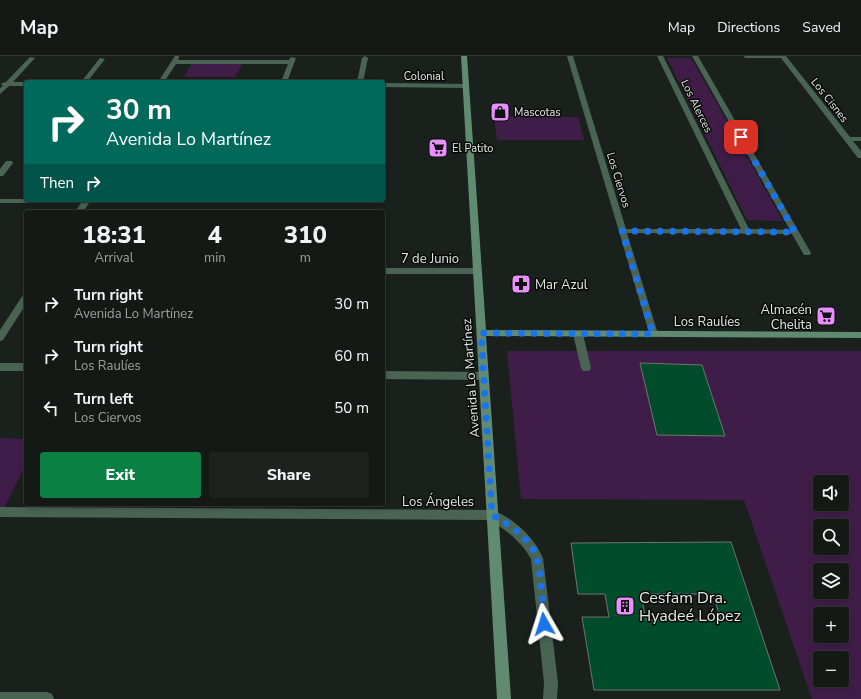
<!DOCTYPE html>
<html lang="en">
<head>
<meta charset="utf-8">
<style>
	:root { --surface:#141916; --page:#1d221f; --text:#f1f3f6; --muted:#9da0a1; --line:#333835; --accent:#0b8043 }
	body { margin:0; font-family:"Nunito Sans",sans-serif; background:var(--page); color:var(--text); height:100vh; display:flex; flex-direction:column; font-size:15px; white-space:nowrap }
	* { box-sizing:border-box; margin:0 }
	p { font-size:13px; color:var(--muted) }
	.icon { flex:none; width:22px; height:22px; fill:none; stroke:currentColor; stroke-width:2; stroke-linecap:round; stroke-linejoin:round }
	.map { position:relative; flex:1; overflow:hidden }
	.details { position:absolute; left:24px; top:154px; width:361px; height:296px; display:flex; flex-direction:column; background:var(--surface); border-radius:4px; box-shadow:0 2px 6px #0003,0 0 0 1px var(--line) }
	.details>* { flex:none }
	.top-card { position:absolute; left:24px; top:24px; width:361px; height:122px; border-radius:4px; box-shadow:0 2px 6px #0003,0 0 0 1px var(--line); background:#00695c; color:#fff; overflow:hidden }
	.fabs { position:absolute; left:813px; top:419px; display:grid; gap:8px }
	.fabs a { display:grid; place-items:center; width:36px; height:36px; border-radius:4px; background:var(--surface); box-shadow:0 2px 6px #0003,0 0 0 1px var(--line); font-size:20px }
	.pin { position:absolute; display:grid; place-items:center; width:34px; height:34px; color:#fff; margin:-17px; border-radius:8px; box-shadow:0 2px 6px #0006 }
	.me { position:absolute; width:44px; margin:-22px; rotate:354deg; stroke-linejoin:round; filter:drop-shadow(0 0 3px #0008) }
	.turn { display:flex; align-items:center; gap:14px; height:84px; padding:0 16px; font-size:18px }
	.turn .icon { width:52px; height:52px; stroke-width:2.5 }
	.turn b { display:block; font-size:28px; line-height:34px }
	.then { display:flex; align-items:center; height:38px; padding:0 16px; background:#0003; gap:8px; font-size:15px }
	.eta { display:flex; justify-content:space-evenly; align-items:center; height:68px; text-align:center }
	.eta b { font-size:24px; font-weight:800; line-height:28px }
	.primary-button { display:flex; gap:8px; margin-top:auto; padding:8px 16px }
	.primary-button a { flex:1; height:46px; border-radius:4px; background:var(--accent); color:#fff; font-size:16px; font-weight:800; line-height:46px; text-align:center }
	.primary-button a+a { background:var(--page); color:var(--text) }
	ul { padding:0; list-style:none }
	li { display:flex; align-items:center; gap:12px; height:52px; padding:0 16px }
	li div { flex:1 }
	li b { display:block; font-size:15px }
	li em { font-style:normal }
	header { display:flex; align-items:center; gap:24px; box-sizing:border-box; height:56px; padding:0 20px; background:var(--surface); border-bottom:1px solid var(--line) }
	header strong { font-size:19px }
	nav { display:flex; gap:22px; margin-inline-start:auto; font-size:14px }
	.map>svg:first-child { display:block }
	.green { fill:#401d48; fill-rule:evenodd }
	.building { fill:#004c2b; stroke:#6d7670; fill-rule:evenodd }
	.lines { fill:none; stroke-linecap:round; stroke-linejoin:round }
	.lane { fill:#4a6454; fill-rule:evenodd }
	.street { fill:#4a6454; fill-rule:evenodd }
	.secondary { fill:#618b71; fill-rule:evenodd }
	.route { stroke:#1a73e8; stroke-width:7; stroke-dasharray:0 12.6 }
	.labels { text-anchor:middle; stroke-width:3; stroke-linejoin:round; paint-order:stroke }
	.far-street-label { font-size:11px; fill:#e4e9e6; stroke:#070a08 }
	.far-poi-label { font-size:11px; fill:#e4e9e6; stroke:#070a08; text-anchor:start }
	.street-label { font-size:13px; fill:#e4e9e6; stroke:#070a08 }
	.poi-label { font-size:13px; fill:#e4e9e6; stroke:#070a08; text-anchor:start }
	.near-poi-label { font-size:16px; fill:#e4e9e6; stroke:#070a08; text-anchor:start }
</style>
</head>
<body>
<header>
<strong>Map</strong>
<nav><a>Map</a><a>Directions</a><a>Saved</a></nav>
</header>
<div class="map">
<svg width="861" height="643" viewBox="0 0 861 643">
	<rect width="100%" height="100%" fill="#1a211d"/>
	<g class="green">
		<path d="M 667,2 L 691,2 L 783,165 L 747,164 Z"/>
		<path d="M 192,7 L 242,8 L 235,21 L 184,21 Z"/>
		<path d="M 494,60 L 578,61 L 584,84 L 497,84 Z"/>
		<path d="M 507,295 L 861,295 L 861,643 L 812,643 L 744,444 L 521,443 ZM 820,426 L 842,426 L 842,448 L 820,448 ZM 820,470 L 842,470 L 842,492 L 820,492 ZM 820,514 L 842,514 L 842,536 L 820,536 ZM 820,558 L 842,558 L 842,580 L 820,580 ZM 820,602 L 842,602 L 842,624 L 820,624 Z"/>
		<path d="M 0,382 L 26,383 L 26,408 L 0,460 Z"/>
	</g>
	<g class="building">
		<path d="M 640,307 L 702,309 L 725,380 L 657,379 Z"/>
		<path d="M 731,486 L 780,634 L 594,634 L 582,561 L 609,561 L 605,538 L 578,538 L 571,487 ZM 641,538 L 713,538 L 721,564 L 646,564 Z"/>
	</g>
	<g class="lines">
		<g class="lane">
			<path d="M 578,275 L 583,278 L 591,312 L 589,315 L 583,315 L 581,312 L 573,278 Z"/>
			<path d="M 383,315 L 484,316 L 488,317 L 489,320 L 488,323 L 484,324 L 383,323 Z"/>
			<path d="M 492,454 C 514,462 534,481 543,502 L 558,627 L 557,643 L 543,643 L 544,627 L 531,503 C 521,485 505,473 488,463 L 486,459 L 488,455 Z"/>
		</g>
		<g class="street">
			<path d="M 175,0 L 179,0 L 178,4 L 289,4 L 291,1 L 296,2 L 287,26 L 281,26 L 288,8 L 176,8 L 164,26 L 158,26 Z"/>
			<path d="M 365,0 L 368,2 L 363,26 L 357,26 L 362,2 Z"/>
			<path d="M 567,0 L 573,0 L 626,173 L 741,173 L 657,0 L 663,0 L 749,173 L 790,174 L 692,0 L 698,0 L 811,197 L 810,199 L 804,199 L 792,178 L 627,177 L 658,278 L 653,281 L 650,280 Z"/>
			<path d="M 743,0 L 786,0 L 850,81 L 861,81 L 861,85 L 853,85 L 861,95 L 861,102 L 858,102 L 781,2 L 746,2 Z"/>
			<path d="M 30,1 L 35,2 L 13,26 L 26,26 L 26,30 L 9,30 L 0,38 L 0,32 L 3,30 L 1,28 L 2,27 L 6,26 Z"/>
			<path d="M 100,2 L 105,3 L 87,26 L 81,26 Z"/>
			<path d="M 383,27 L 466,28 L 469,30 L 466,32 L 383,31 Z"/>
			<path d="M 6,105 L 12,105 L 13,107 L 3,120 L 0,120 L 0,113 Z"/>
			<path d="M 0,143 L 26,143 L 26,144 L 256,145 L 252,147 L 89,147 L 83,156 L 75,156 L 81,147 L 0,147 Z"/>
			<path d="M 383,212 L 477,212 L 481,215 L 477,218 L 383,218 Z"/>
			<path d="M 26,238 L 26,248 L 3,284 L 0,285 L 0,274 L 23,239 Z"/>
			<rect x="0" y="307" width="26" height="8"/>
			<path d="M 0,451 L 492,454 L 496,455 L 498,459 L 496,463 L 492,464 L 0,461 Z"/>
			<path d="M 0,636 L 47,636 L 52,638 L 54,643 L 0,643 Z"/>
		</g>
		<path class="secondary" d="M 461,0 L 467,0 L 486,274 L 861,276 L 861,282 L 486,280 L 511,643 L 497,643 Z"/>
	</g>
	<g class="lines">
		<path class="route" d="M 544,568 C 542,549 542,511 534,495 C 525,479 508,468 492,459 L 481,277 L 653,278 L 622,175 L 795,176 L 741,81"/>
	</g>
	<defs>
		<symbol id="shop-square" viewBox="-11 -11 22 22"><rect x="-9" y="-9" width="18" height="18" rx="4" fill="#e98eff" stroke="#070a08"/><path d="M-5-2.5h2.3a2.7 3.5 0 0 1 5.4 0H5L5.5 6h-11ZM-1.5-2.5h3a1.5 2.3 0 0 0-3 0Z" fill="#111"/></symbol>
		<symbol id="supermarket-square" viewBox="-11 -11 22 22"><rect x="-9" y="-9" width="18" height="18" rx="4" fill="#e98eff" stroke="#070a08"/><path d="M-6-5.5h2.5l.6 2H6L4.5 2H-2.5L-4.4-4H-6ZM-1.5 3.2a1.3 1.3 0 1 0 .1 0ZM3 3.2a1.3 1.3 0 1 0 .1 0Z" fill="#111"/></symbol>
		<symbol id="pharmacy-square" viewBox="-11 -11 22 22"><rect x="-9" y="-9" width="18" height="18" rx="4" fill="#e98eff" stroke="#070a08"/><path d="M-2-6h4v4h4v4h-4v4h-4v-4h-4v-4h4Z" fill="#111"/></symbol>
		<symbol id="building-square" viewBox="-11 -11 22 22"><rect x="-9" y="-9" width="18" height="18" rx="4" fill="#e98eff" stroke="#070a08"/><path d="M-4-6H4V6H1V3H-1V6H-4ZM-2.5-4.3h1.7v1.8h-1.7ZM.8-4.3h1.7v1.8H.8ZM-2.5-1h1.7V.8h-1.7ZM.8-1h1.7V.8H.8Z" fill="#111"/></symbol>
	</defs>
	<g fill-rule="evenodd">
		<use href="#shop-square" x="489" y="45" width="22" height="22"/>
		<use href="#supermarket-square" x="427" y="81" width="22" height="22"/>
		<use href="#pharmacy-square" x="510" y="217" width="22" height="22"/>
		<use href="#supermarket-square" x="815" y="249" width="22" height="22"/>
		<use href="#building-square" x="614" y="539" width="22" height="22"/>
	</g>
	<g class="labels">
		<g class="far-street-label">
			<text x="424" y="24">Colonial</text>
			<text transform="translate(830 44) rotate(52)" y="4">Los Cisnes</text>
			<text transform="translate(697 50) rotate(64)" y="4">Los Alerces</text>
			<text transform="translate(619 124) rotate(73)" y="4">Los Ciervos</text>
		</g>
		<g class="far-poi-label">
			<text x="514" y="60">Mascotas</text>
			<text x="452" y="96">El Patito</text>
		</g>
		<g class="street-label">
			<text x="430" y="207">7 de Junio</text>
			<text x="707" y="270">Los Raulíes</text>
			<text transform="translate(470 322) rotate(-94)" y="5">Avenida Lo Martínez</text>
			<text x="438" y="450">Los Ángeles</text>
		</g>
		<g class="poi-label">
			<text x="535" y="233">Mar Azul</text>
			<text x="812" y="258" text-anchor="end">Almacén<tspan x="812" dy="15">Chelita</tspan></text>
		</g>
		<g class="near-poi-label">
			<text x="639" y="547">Cesfam Dra.<tspan x="639" dy="18">Hyadeé López</tspan></text>
		</g>
	</g>
</svg>
<div class="fabs">
<a><svg class="icon" aria-label="sound" viewBox="0 0 24 24"><path d="M4 9h4l5-4v14l-5-4H4zM17 9q2 3 0 6"/></svg></a>
<a><svg class="icon" aria-label="search" viewBox="0 0 24 24"><circle cx="10" cy="10" r="6"/><path d="M15 15l6 6"/></svg></a>
<a><svg class="icon" aria-label="layers" viewBox="0 0 24 24"><path d="M12 4l9 5-9 5-9-5zM3 14l9 5 9-5"/></svg></a>
<a>+</a>
<a>−</a>
</div>
<div class="pin" style="left:741px;top:81px;background:#d93025"><svg class="icon" aria-label="arrive" viewBox="0 0 24 24"><path d="M6 21V4h12l-3 4 3 4H6"/></svg></div>
<svg class="me" style="left:544px;top:568px" viewBox="-20 -20 40 40"><path d="M0-17L14 15 0 8-14 15z" fill="#1a73e8" stroke="#fff" stroke-width="4"/></svg>
<div class="top-card">
<div class="turn"><svg class="icon" aria-label="right" viewBox="0 0 24 24"><path d="M7 20v-9h11M14 6l5 5-5 5"/></svg><div><b>30 m</b>Avenida Lo Martínez</div></div>
<div class="then">Then<svg class="icon" aria-label="right" viewBox="0 0 24 24"><path d="M7 20v-9h11M14 6l5 5-5 5"/></svg></div>
</div>
<section class="details">
<div class="eta">
<div><b>18:31</b><p>Arrival</p></div>
<div><b>4</b><p>min</p></div>
<div><b>310</b><p>m</p></div>
</div>
<ul>
<li><svg class="icon" aria-label="right" viewBox="0 0 24 24"><path d="M7 20v-9h11M14 6l5 5-5 5"/></svg><div><b>Turn right</b><p>Avenida Lo Martínez</p></div><em>30 m</em></li>
<li><svg class="icon" aria-label="right" viewBox="0 0 24 24"><path d="M7 20v-9h11M14 6l5 5-5 5"/></svg><div><b>Turn right</b><p>Los Raulíes</p></div><em>60 m</em></li>
<li><svg class="icon" aria-label="left" viewBox="0 0 24 24"><path d="M17 20v-9H6M10 6l-5 5 5 5"/></svg><div><b>Turn left</b><p>Los Ciervos</p></div><em>50 m</em></li>
</ul>
<div class="primary-button"><a>Exit</a><a>Share</a></div>
</section>
</div>
</body>
</html>
